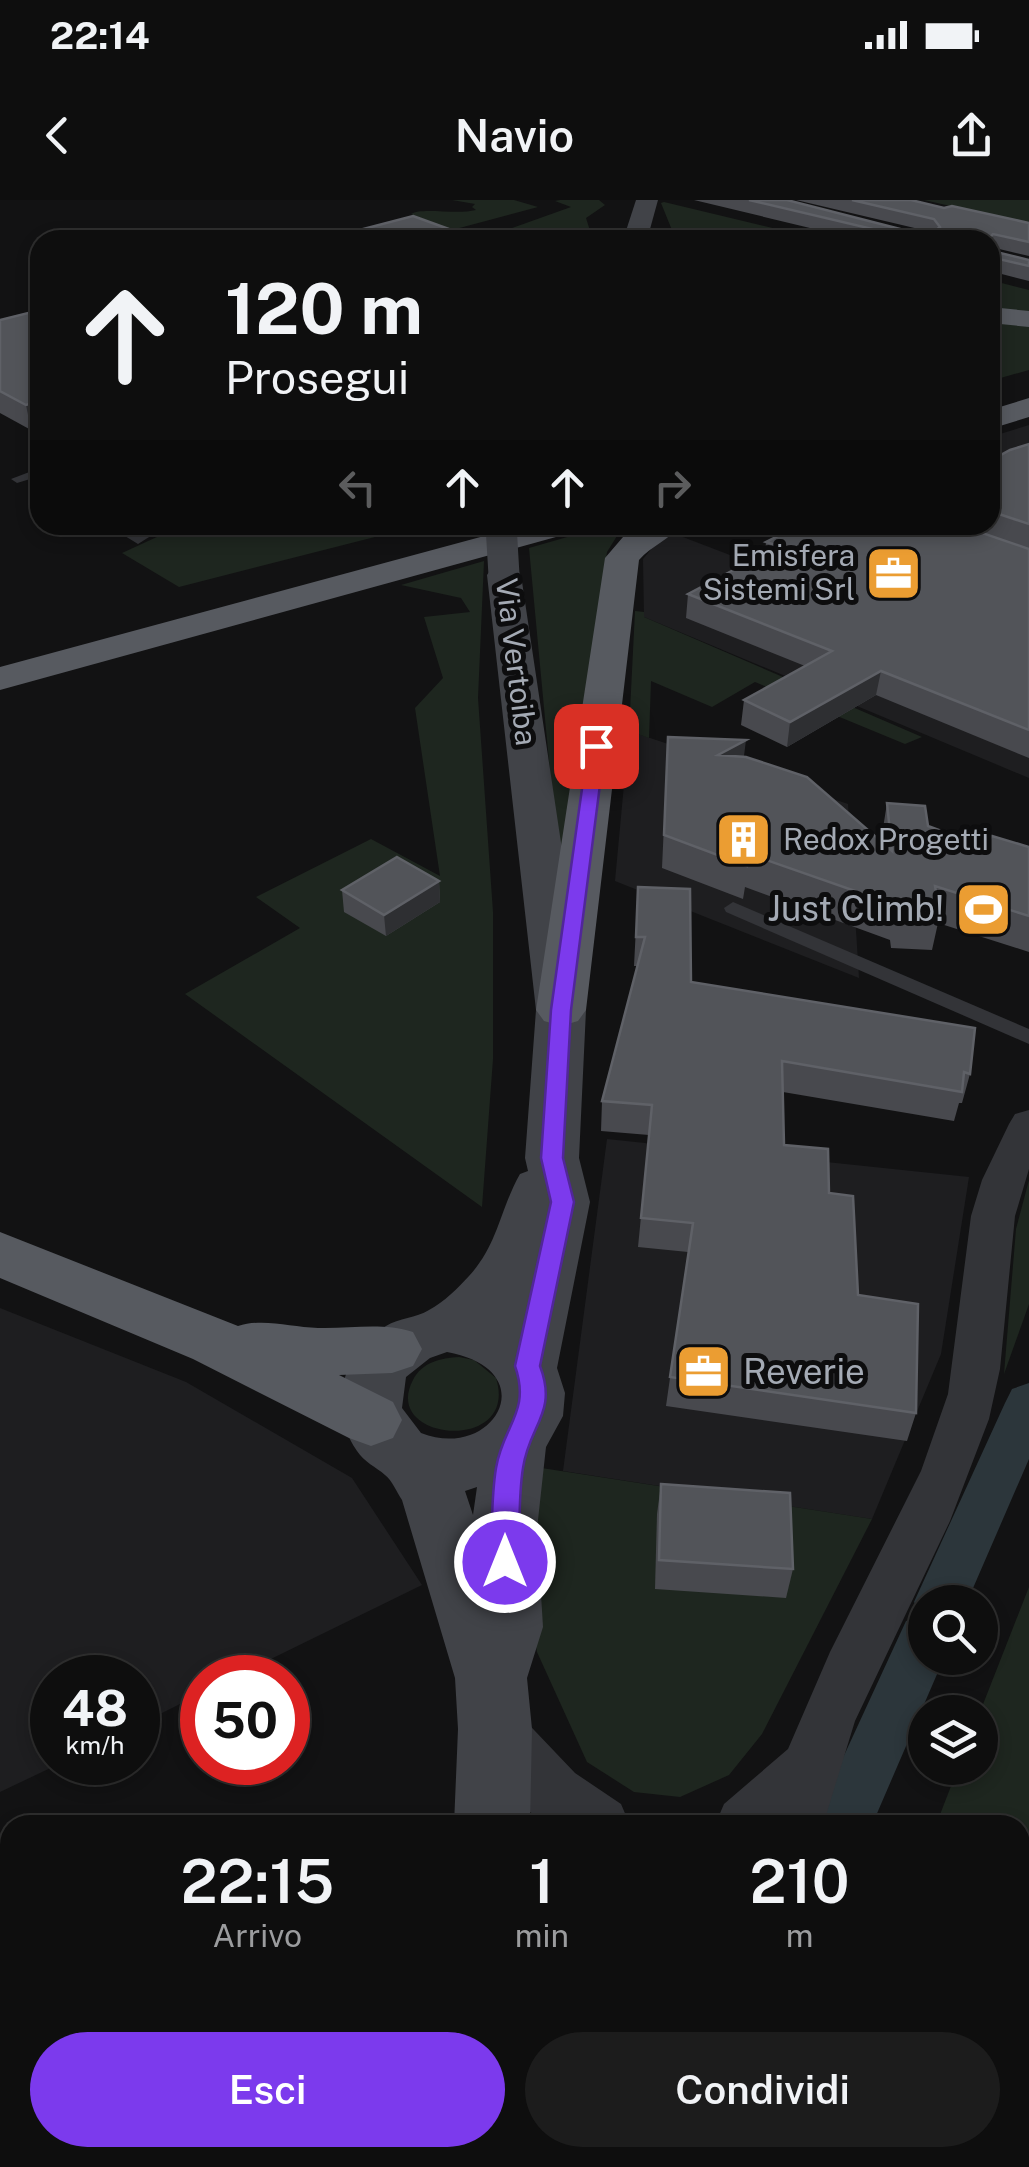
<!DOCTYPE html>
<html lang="it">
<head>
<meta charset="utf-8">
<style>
	:root { --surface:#0e0e0e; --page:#1c1c1c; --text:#f1f3f6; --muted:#9b9c9e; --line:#2e2e2e; --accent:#7c3aed }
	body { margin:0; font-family:"Public Sans",sans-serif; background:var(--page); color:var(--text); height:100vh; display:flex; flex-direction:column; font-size:38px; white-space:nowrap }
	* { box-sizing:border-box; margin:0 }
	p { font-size:32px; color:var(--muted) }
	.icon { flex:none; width:55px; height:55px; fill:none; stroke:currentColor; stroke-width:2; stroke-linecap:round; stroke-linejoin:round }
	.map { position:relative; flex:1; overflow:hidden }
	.details { position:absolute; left:0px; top:1615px; width:1030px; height:352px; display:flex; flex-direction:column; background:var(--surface); border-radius:30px 30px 0 0; box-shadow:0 5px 15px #0003,0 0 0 2px var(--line) }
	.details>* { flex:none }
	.top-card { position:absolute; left:30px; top:30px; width:970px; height:305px; border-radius:30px; box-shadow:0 5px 15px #0003,0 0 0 2px var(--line); background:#0e0e0e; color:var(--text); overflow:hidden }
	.tools { position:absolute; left:908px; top:1385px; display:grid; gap:20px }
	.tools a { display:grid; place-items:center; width:90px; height:90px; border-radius:50%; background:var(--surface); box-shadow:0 5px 15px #0003,0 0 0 2px var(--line); font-size:50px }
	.speed { position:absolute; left:30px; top:1455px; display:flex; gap:20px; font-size:50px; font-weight:700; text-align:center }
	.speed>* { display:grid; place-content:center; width:130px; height:130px; border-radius:50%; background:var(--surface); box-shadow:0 5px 15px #0003,0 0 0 2px var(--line); line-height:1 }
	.speed small { font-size:25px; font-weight:400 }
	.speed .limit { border:15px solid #d22; background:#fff; color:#111 }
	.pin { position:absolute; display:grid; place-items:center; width:85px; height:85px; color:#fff; margin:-42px; border-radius:20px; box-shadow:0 5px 15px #0006 }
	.me { position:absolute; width:110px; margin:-55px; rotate:0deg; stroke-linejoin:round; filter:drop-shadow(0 0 8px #0008) }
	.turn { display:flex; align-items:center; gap:35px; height:210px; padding:0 30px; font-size:45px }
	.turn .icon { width:130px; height:130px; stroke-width:2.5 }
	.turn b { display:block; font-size:70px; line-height:85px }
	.lanes { display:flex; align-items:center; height:95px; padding:0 30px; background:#0003; justify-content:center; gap:50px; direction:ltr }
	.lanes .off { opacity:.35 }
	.eta { display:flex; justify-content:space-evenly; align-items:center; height:170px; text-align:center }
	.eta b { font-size:60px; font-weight:600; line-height:70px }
	.button { display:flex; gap:20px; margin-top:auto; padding:20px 30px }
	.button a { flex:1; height:115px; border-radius:60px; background:var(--accent); color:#fff; font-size:40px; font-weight:600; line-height:115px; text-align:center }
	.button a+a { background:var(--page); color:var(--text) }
	.status { display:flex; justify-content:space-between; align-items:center; height:70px; padding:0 50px; background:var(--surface); direction:ltr }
	.status svg { height:28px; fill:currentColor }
	header { display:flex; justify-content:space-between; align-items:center; height:130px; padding:0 30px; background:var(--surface); font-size:45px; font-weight:600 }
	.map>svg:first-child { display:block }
	.built { fill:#1e1e20 }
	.green { fill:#1e261f }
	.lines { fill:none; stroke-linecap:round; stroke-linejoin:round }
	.canal { fill:#2c363b; fill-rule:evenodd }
	.service { fill:#333438; fill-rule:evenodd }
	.minor { fill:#333438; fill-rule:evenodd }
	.secondary { fill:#414348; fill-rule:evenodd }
	.trunk { fill:#575a60; fill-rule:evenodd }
	.secondary-bridge { stroke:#414348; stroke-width:31 }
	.wall { fill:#48494e }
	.shaded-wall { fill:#2e2f32 }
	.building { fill:#525459; stroke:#5f6167; stroke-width:2.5 }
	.route { fill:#7c3aed; stroke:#51269a; stroke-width:2.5 }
	.labels { text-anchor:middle; stroke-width:10; stroke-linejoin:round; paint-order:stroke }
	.far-poi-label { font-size:30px; fill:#a4aab4; stroke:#0d0d0e; text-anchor:end }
	.far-street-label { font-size:30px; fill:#a4aab4; stroke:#0d0d0e }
	.poi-label { font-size:35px; fill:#a4aab4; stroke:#0d0d0e; text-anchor:end }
</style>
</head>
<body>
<div class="status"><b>22:14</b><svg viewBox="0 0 49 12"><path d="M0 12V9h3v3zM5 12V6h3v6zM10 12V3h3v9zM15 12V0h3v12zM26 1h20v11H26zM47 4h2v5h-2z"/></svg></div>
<header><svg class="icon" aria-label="back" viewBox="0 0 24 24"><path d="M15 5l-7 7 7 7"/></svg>Navio<svg class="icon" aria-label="share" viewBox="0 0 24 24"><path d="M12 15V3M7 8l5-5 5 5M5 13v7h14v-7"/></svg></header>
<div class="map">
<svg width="1029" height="1967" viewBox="0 0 1029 1967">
	<rect width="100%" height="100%" fill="#121213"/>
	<g class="built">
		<path d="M 1029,225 L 1029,578 L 644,417 L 643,359 L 658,341 L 675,334 L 798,381 L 851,351 L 782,325 L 990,325 L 990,237 Z"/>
		<path d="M 629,531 L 848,604 L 859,778 L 615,681 Z"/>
		<path d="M 607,939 L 969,977 L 941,1154 L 872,1319 L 563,1271 Z"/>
		<path d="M 0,1108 L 186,1182 L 352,1278 L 422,1385 L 234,1477 L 202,1478 L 202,1493 L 138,1525 L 138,1478 L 52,1478 L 52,1562 L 61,1563 L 0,1592 Z"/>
	</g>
	<g class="green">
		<path d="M 452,0 L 514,0 L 538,7 L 452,30 L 411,14 C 422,7 456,15 476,10 L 472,7 L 475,4 Z"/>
		<path d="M 560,0 L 599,0 L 605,5 L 586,18 L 593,40 C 560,40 526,37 495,34 L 571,7 L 555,1 Z"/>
		<path d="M 924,0 L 1029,0 L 1029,24 Z"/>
		<path d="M 664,2 L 823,40 L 676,40 L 661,3 Z"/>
		<path d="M 990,80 L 1029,90 L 1029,114 L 990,110 Z"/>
		<path d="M 990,119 L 1029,122 L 1029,170 L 990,181 Z"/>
		<path d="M 183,325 L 422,325 L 179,387 L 122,353 Z"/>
		<path d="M 609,325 L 631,325 L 620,331 L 607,352 L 562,699 L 529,348 Z"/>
		<path d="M 484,361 L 478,498 L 493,712 L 493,859 L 482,1007 L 185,794 L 300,728 L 256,697 L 371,639 L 440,676 L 415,508 L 443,478 L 424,417 L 470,412 L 461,398 L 401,385 Z"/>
		<path d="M 635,411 L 644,412 L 644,417 L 922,537 L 905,544 L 755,482 L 712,507 L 651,481 L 649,538 L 629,531 Z"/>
		<path d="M 1029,980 L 1029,1104 L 1004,1174 L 1016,1029 Z"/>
		<path d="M 459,1157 L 474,1160 L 496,1178 C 520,1254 380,1242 413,1180 C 422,1162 441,1158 459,1157 Z"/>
		<path d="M 535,1267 L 872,1319 L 762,1534 L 729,1575 L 680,1597 L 634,1592 L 587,1562 L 537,1452 L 529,1404 Z"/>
		<path d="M 1029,1387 L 1029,1967 L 772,1967 L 777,1958 L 1020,1958 L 1020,1625 L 936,1625 L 958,1568 L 980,1568 L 980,1512 Z"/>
	</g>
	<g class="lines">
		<g class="canal">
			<path d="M 1029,1183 L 1029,1259 L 967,1402 L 925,1402 L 925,1458 L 944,1458 L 872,1625 L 812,1625 L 906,1421 L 921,1416 L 914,1402 L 1005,1203 L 1012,1189 Z"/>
			<path d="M 659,1958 L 727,1958 L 723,1967 L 655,1967 Z"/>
		</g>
		<g class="service">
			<path d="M 40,268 L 40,276 L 17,283 L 11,279 Z"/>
			<path d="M 733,702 L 1029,829 L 1029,844 L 726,712 L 724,708 Z"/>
		</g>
		<g class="minor">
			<path d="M 138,325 L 168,325 L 138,344 L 125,336 Z"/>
			<path d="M 1029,910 L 1029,969 L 1015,1016 L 1000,1169 L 989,1219 L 950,1321 L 855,1521 L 823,1625 L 715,1625 L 724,1604 L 788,1549 L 830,1452 L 921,1271 L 948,1194 L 971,1016 L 982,980 L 1009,924 L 1015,914 Z"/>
			<path d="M 495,1502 L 515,1510 L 575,1573 L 621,1604 L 630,1625 C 610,1625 567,1631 549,1625 C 526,1617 476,1551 467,1529 L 475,1510 Z"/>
		</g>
		<g class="secondary">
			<path d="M 636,0 L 658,0 L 647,40 L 623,40 Z"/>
			<path d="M 504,365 L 516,368 L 521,375 L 586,810 L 579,958 L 590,1002 L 557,1168 L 565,1193 L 563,1216 L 546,1247 L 537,1329 L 543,1427 L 527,1478 L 532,1529 L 530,1625 L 454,1625 L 458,1529 L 455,1478 L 402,1300 C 397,1293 392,1280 385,1275 C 376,1267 364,1262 357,1251 C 327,1207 342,1153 386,1126 C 399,1118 416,1118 429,1110 C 444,1102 458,1088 469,1076 C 498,1045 500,1009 520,974 L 528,971 L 525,958 L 536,810 L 487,375 L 492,368 ZM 447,1152 C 546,1170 494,1262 421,1233 L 402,1208 L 406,1177 L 430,1158 ZM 477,1287 L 473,1315 L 465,1291 Z"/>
			<path d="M 402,1958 L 537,1958 L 537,1967 L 400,1967 Z"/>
		</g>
		<g class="trunk">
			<path d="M 990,107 L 1029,111 L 1029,127 L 990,123 Z"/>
			<path d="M 1029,198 L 1029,217 L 990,229 L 990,210 Z"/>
			<path d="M 525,325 L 578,325 L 574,332 L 0,490 L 0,467 Z"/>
			<path d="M 639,325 L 680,325 C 671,339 651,346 639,360 L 586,810 L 578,821 L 561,826 L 544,821 L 536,810 L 605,358 L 629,330 Z"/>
			<path d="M 0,1032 L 238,1126 C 263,1118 291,1127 318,1128 C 351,1129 381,1122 413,1132 L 422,1149 L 413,1166 L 392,1173 L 339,1175 L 393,1202 L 402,1220 L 393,1238 L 371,1246 L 349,1238 L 193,1159 L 0,1078 Z"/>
		</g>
		<path class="secondary-bridge" d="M 501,325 L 504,375"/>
	</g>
	<g class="wall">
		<path d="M 694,0 L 787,0 L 904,30 L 923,30 L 796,0 L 911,0 L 944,8 L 1029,23 L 1029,56 L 991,47 L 992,51 L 1029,60 L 1029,81 L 990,71 L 990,40 L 860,40 Z"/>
		<path d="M 40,110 L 31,230 L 0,213 L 0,120 Z"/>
		<path d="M 1029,244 L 1029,558 L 876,495 L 787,547 L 741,525 L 744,500 L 805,466 L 686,418 L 688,394 L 765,354 L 766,342 L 827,330 L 836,325 L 990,325 L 990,261 Z"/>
		<path d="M 668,537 L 744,557 L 881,641 L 887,603 L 928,626 L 984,647 L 1029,647 L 1029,752 L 938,723 L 932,750 L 891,748 L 890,740 L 745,687 L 743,699 L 662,668 Z"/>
		<path d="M 439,681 L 440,702 L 386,736 L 344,712 L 342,690 Z"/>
		<path d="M 638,687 L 691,782 L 970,874 L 962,903 L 959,903 L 954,921 L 783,892 L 784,945 L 829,993 L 858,1095 L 916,1213 L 907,1241 L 666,1206 L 688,1052 L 638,1047 L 649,935 L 601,931 L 602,901 L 637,766 L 634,766 Z"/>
		<path d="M 661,1284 L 793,1369 L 786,1398 L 655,1389 L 657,1314 Z"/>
	</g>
	<g class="shaded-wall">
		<path d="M 40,201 L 40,227 L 31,230 L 26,205 Z"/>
		<path d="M 881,471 L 876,495 L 787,547 L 790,522 Z"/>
		<path d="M 746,540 L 742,572 L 718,555 Z"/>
		<path d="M 439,681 L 440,702 L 386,736 L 384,715 Z"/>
	</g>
	<g class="building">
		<path d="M 749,0 L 787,0 L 904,30 L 936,30 L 940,27 L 934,19 L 852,0 L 911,0 L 944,8 L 952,6 L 1029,23 L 1029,42 L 993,34 L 989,38 L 989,40 L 919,40 Z"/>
		<path d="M 413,16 L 479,40 L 321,40 Z"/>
		<path d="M 990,43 L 992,51 L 1029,60 L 1029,66 L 990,57 Z"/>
		<path d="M 40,110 L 40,201 L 26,205 L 0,191 L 0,120 Z"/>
		<path d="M 1029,244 L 1029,324 L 990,311 L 990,261 L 1010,250 Z"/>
		<path d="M 800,325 L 814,325 L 827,330 L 836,325 L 959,325 L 1029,349 L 1029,530 L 881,471 L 790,522 L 744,500 L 832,451 L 688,394 L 779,346 L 766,342 Z"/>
		<path d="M 668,537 L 746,540 L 718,555 L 746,557 L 807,577 L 892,651 L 887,603 L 925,606 L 928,626 L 984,647 L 992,636 L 1029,647 L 1029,716 L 935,686 L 940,717 L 898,714 L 898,706 L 749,654 L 747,666 L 664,635 Z"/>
		<path d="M 397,657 L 439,681 L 384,715 L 342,690 Z"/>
		<path d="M 638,687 L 690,689 L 691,782 L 975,828 L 970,874 L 964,872 L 962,892 L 782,861 L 784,945 L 828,949 L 829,993 L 853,996 L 858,1095 L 918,1104 L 916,1213 L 670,1177 L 693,1023 L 641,1018 L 652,905 L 602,901 L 645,737 L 636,737 Z"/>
		<path d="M 661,1284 L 790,1293 L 793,1369 L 659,1360 Z"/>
	</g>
	<path class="route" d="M 596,541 L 605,546 L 571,810 L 563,958 L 574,1002 L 540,1166 C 558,1213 529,1225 523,1268 C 518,1299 520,1331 519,1362 L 515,1371 L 505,1374 L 495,1371 L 491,1362 C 492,1331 491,1298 496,1268 C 503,1225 531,1212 515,1166 L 551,1002 L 541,958 L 551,810 L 588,546 Z"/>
	<defs>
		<symbol id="office-square" viewBox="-11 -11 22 22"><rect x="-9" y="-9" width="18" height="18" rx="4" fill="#eb9d32" stroke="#0d0d0e"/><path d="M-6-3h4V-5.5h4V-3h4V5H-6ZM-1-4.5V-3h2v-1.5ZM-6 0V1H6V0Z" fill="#fff"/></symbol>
		<symbol id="building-square" viewBox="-11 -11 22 22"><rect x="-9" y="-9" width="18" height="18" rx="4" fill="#eb9d32" stroke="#0d0d0e"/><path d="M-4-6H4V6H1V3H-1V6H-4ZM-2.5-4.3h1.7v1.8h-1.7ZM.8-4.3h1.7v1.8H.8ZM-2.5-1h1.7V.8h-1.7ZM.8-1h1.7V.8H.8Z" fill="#fff"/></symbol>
		<symbol id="stadium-square" viewBox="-11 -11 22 22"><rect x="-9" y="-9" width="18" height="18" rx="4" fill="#eb9d32" stroke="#0d0d0e"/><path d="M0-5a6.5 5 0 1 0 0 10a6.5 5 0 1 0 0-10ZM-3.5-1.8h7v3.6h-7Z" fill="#fff"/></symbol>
	</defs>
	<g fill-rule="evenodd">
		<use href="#office-square" x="862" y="342" width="63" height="63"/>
		<use href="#building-square" x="712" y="608" width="63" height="63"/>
		<use href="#stadium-square" x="952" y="678" width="63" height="63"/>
		<use href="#office-square" x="672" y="1140" width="63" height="63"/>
	</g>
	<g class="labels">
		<g class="far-poi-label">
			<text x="855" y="366">Emisfera<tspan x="855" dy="34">Sistemi Srl</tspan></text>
			<text x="783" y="650" text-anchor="start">Redox Progetti</text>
		</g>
		<g class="far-street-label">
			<text transform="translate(516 462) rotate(83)" y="10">Via Vertoiba</text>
		</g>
		<g class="poi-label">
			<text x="944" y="721">Just Climb!</text>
			<text x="743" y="1184" text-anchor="start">Reverie</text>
		</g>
	</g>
</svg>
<div class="tools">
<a><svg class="icon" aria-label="search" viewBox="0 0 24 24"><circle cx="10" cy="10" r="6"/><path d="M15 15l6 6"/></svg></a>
<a><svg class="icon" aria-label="layers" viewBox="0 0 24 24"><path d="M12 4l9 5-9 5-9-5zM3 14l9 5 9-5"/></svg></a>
</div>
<div class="speed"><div>48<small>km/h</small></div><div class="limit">50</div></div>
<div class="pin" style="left:596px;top:546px;background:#d93025"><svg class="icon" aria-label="arrive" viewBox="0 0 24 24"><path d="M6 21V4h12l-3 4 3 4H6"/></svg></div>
<svg class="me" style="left:505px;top:1362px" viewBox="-20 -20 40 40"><circle r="17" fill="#7c3aed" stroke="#fff" stroke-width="3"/><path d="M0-11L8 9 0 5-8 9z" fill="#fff"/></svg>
<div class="top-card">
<div class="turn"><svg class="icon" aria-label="ahead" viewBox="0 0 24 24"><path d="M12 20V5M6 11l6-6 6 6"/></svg><div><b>120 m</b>Prosegui</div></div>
<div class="lanes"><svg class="icon off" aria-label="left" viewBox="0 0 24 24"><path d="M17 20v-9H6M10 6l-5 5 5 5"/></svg><svg class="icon" aria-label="ahead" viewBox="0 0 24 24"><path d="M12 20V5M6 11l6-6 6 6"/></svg><svg class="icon" aria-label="ahead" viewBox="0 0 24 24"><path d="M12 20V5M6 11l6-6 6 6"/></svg><svg class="icon off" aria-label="right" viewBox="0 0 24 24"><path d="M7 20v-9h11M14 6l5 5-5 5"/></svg></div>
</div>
<section class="details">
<div class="eta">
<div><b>22:15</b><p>Arrivo</p></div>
<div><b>1</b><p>min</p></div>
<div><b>210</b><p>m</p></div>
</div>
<div class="button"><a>Esci</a><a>Condividi</a></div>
</section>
</div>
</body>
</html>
